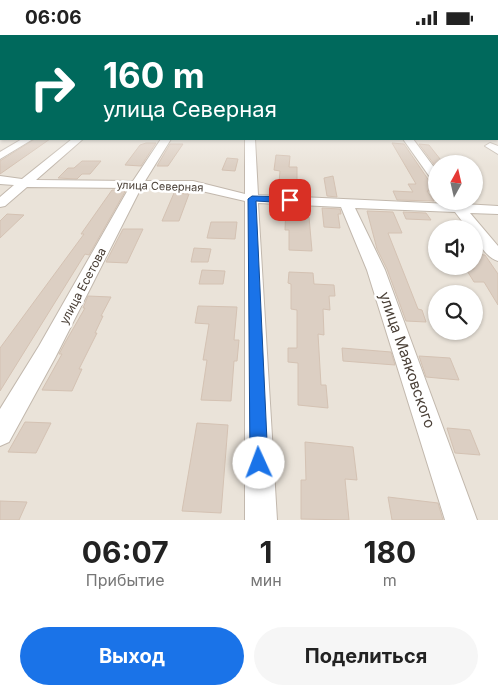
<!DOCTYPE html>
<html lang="ru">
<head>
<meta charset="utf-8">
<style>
	:root { --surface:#fff; --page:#f6f6f6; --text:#222; --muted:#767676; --accent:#1a73e8 }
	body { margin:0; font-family:Inter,sans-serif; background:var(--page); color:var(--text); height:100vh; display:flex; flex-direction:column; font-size:19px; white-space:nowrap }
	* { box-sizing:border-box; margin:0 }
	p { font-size:16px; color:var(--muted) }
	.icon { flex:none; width:28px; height:28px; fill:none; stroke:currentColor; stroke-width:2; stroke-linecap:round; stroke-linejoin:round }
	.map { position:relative; height:485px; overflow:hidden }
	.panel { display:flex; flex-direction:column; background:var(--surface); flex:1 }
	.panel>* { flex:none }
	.guide { position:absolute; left:0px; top:0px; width:499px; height:105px; box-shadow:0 1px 4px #0004; background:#00695c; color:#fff; overflow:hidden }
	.needle { width:32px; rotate:8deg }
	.fabs { position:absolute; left:428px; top:120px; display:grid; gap:10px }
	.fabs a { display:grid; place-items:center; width:55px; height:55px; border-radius:50%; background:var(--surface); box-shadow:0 1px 4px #0004; font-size:25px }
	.pin { position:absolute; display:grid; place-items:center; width:42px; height:42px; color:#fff; margin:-21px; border-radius:10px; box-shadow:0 2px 8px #0006 }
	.me { position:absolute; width:55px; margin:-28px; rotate:358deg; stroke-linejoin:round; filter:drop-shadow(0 0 4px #0008) }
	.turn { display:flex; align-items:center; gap:18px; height:105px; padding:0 20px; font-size:22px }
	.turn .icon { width:65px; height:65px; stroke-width:2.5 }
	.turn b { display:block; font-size:35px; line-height:42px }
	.eta { display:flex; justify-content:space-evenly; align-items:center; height:85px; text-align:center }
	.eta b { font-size:30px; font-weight:700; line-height:35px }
	.button { display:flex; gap:10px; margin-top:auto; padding:10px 20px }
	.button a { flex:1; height:58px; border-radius:30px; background:var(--accent); color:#fff; font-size:20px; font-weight:700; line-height:58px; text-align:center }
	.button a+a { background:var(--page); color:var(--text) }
	.status { display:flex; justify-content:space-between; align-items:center; height:35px; padding:0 25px; background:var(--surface); direction:ltr }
	.status svg { height:14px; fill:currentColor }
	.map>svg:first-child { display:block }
	.residential { fill:#eae3d9; fill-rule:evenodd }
	.building { fill:#dccfc3; stroke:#d4c2b3 }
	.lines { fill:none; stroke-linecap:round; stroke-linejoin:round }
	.minor-casing { stroke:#c2b8ad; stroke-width:2 }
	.minor { fill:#fff; fill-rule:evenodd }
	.route { fill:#1a73e8; stroke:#114b97 }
	.labels { text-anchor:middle; stroke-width:5; stroke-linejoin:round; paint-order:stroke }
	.far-street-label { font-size:11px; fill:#4b4138; stroke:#fff }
	.street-label { font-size:12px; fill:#4b4138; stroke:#fff }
	.near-street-label { font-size:15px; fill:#4b4138; stroke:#fff }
</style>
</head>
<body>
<div class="status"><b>06:06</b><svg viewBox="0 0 49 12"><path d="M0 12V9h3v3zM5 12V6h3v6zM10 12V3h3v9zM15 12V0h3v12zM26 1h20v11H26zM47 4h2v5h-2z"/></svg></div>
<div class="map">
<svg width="498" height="485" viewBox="0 0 498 485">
	<rect width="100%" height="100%" fill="#f6f1eb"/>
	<path class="residential" d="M 0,64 L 1,104 L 498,104 L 498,64 L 498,485 L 0,485 ZM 436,129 L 474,129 L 474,166 L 436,166 ZM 436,194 L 474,194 L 474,231 L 436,231 ZM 436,259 L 474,259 L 474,296 L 436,296 Z"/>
	<g class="building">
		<path d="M 35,104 L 50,104 L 0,139 L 0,126 Z"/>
		<path d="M 146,108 L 156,108 L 141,131 L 125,130 L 140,110 Z"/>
		<path d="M 392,108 L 404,109 L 436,156 L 427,156 L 434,166 L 397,165 L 393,156 L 413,157 L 408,149 L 416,149 Z"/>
		<path d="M 170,109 L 183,109 L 168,131 L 157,131 Z"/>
		<path d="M 419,109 L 429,110 L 444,129 L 436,129 L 436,132 Z"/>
		<path d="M 276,120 L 290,121 L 289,132 L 297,132 L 297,160 L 278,159 L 280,136 L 274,135 Z"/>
		<path d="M 227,123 L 238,124 L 235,136 L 222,135 Z"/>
		<path d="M 82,126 L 101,126 L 90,139 L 82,139 L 77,144 L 58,143 L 68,133 L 74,133 Z"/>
		<path d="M 333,141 L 337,162 L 327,161 L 324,143 Z"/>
		<path d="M 112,155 L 126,155 L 89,220 L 85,219 L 0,356 L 0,313 L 84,199 L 81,199 Z"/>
		<path d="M 174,158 L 189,159 L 179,186 L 162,186 Z"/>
		<path d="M 286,171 L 298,172 L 298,182 L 309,182 L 312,216 L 289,215 L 289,195 L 285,195 Z"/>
		<path d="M 322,173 L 340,174 L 341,179 L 338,179 L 340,193 L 324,192 Z"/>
		<path d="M 367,176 L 393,177 L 402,198 L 388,198 L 418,274 L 422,275 L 426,287 L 406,286 L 387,234 L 377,214 Z"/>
		<path d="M 403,177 L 426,178 L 431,185 L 406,184 Z"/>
		<path d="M 7,179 L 24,180 L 0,203 L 0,186 Z"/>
		<path d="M 211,187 L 237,187 L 235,204 L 207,203 Z"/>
		<path d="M 123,194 L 143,194 L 127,228 L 106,227 Z"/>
		<path d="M 194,213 L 211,214 L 208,227 L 191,227 Z"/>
		<path d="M 474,219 L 485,220 L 498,239 L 498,270 L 484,247 L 474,247 L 466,234 L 474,234 Z"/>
		<path d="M 202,235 L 225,236 L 223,249 L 199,249 Z"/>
		<path d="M 289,237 L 313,238 L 314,249 L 334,250 L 335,261 L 329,261 L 330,275 L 323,274 L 324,300 L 318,299 L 321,350 L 326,350 L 328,373 L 298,370 L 298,328 L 288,327 L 288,313 L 297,313 L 297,275 L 291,274 L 291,249 L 288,248 Z"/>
		<path d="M 88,261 L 111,262 L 101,281 L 103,281 L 95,298 L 97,298 L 79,334 L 82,334 L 72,356 L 42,355 L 62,319 L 59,319 L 66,306 L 85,273 L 83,273 Z"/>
		<path d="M 198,271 L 237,272 L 234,305 L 239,305 L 237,326 L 234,326 L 231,366 L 201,365 L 207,325 L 203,325 L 209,289 L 195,288 Z"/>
		<path d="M 342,313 L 391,317 L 395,330 L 343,326 Z"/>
		<path d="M 419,321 L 450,323 L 459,345 L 426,342 Z"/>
		<path d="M 25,387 L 51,388 L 36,418 L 8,417 Z"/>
		<path d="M 197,388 L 228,390 L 221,478 L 182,476 Z"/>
		<path d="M 447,393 L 470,395 L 480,420 L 455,418 Z"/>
		<path d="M 305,407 L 353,412 L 357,445 L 345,444 L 349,485 L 301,484 L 301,445 L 306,445 Z"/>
		<path d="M 388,462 L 438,468 L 443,485 L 392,485 Z"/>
		<path d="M 0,466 L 27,467 L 19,485 L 0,485 Z"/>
	</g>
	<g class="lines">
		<defs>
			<g id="minor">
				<rect x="0" y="79" width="1" height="4"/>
				<path d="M 22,104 L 33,104 L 0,124 L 0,117 Z"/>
				<path d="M 72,104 L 83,104 L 36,145 L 133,146 L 161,104 L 171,104 L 145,146 L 193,146 L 245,159 L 245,104 L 255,104 L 258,160 L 450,169 L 451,166 L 461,166 L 463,169 L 498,171 L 498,179 L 470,178 L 498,211 L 498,226 C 487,223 474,205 474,194 L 468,194 L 455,177 L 355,173 L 385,235 L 477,485 L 445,485 L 367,235 L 341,172 L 258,168 L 277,485 L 245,485 L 245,166 L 193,154 L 141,153 L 55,323 L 9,407 L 0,411 L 0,374 L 39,311 L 129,153 L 27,152 L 5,171 L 0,172 L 0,162 L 14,150 L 0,149 L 0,141 L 22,144 Z"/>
				<path d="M 403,104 L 413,104 L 436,135 L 436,146 L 432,145 Z"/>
				<path d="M 490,108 L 498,111 L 498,119 L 485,111 Z"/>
			</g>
		</defs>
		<use href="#minor" class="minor-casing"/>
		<use href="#minor" class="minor"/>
	</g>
	<linearGradient id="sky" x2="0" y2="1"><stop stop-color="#8ec5ed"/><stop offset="0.48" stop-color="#fbf9f6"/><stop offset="1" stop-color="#fbf9f6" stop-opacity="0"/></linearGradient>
	<rect width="498" height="132" fill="url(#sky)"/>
	<path class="route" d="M 252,161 L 290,162 L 294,165 L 290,168 L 256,166 L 268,428 L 266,435 L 259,437 L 253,435 L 250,428 L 248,164 Z"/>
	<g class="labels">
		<g class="far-street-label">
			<text transform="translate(160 151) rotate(2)" y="4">улица Северная</text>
		</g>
		<g class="street-label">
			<text transform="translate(83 251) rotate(-62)" y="4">улица Есетова</text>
		</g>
		<g class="near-street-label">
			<text transform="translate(407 325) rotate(71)" y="5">улица Маяковского</text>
		</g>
	</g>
</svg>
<div class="fabs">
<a><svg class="needle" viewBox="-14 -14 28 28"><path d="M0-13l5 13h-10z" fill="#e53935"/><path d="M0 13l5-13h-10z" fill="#767676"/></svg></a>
<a><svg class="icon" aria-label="sound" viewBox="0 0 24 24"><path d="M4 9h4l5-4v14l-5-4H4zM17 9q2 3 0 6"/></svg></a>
<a><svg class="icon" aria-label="search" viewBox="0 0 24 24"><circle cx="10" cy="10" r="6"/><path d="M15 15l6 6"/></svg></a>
</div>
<div class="pin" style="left:290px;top:165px;background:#d93025"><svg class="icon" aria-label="arrive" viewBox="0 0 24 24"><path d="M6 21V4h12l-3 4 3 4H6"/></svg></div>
<svg class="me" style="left:259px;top:428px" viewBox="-20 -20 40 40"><circle r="19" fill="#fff"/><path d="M0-13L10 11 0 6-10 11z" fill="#1a73e8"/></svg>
<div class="guide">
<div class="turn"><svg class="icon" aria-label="right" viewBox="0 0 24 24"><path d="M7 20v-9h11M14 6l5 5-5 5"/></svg><div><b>160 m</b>улица Северная</div></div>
</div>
</div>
<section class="panel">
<div class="eta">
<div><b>06:07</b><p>Прибытие</p></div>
<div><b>1</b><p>мин</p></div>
<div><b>180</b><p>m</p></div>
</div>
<div class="button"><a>Выход</a><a>Поделиться</a></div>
</section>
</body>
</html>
